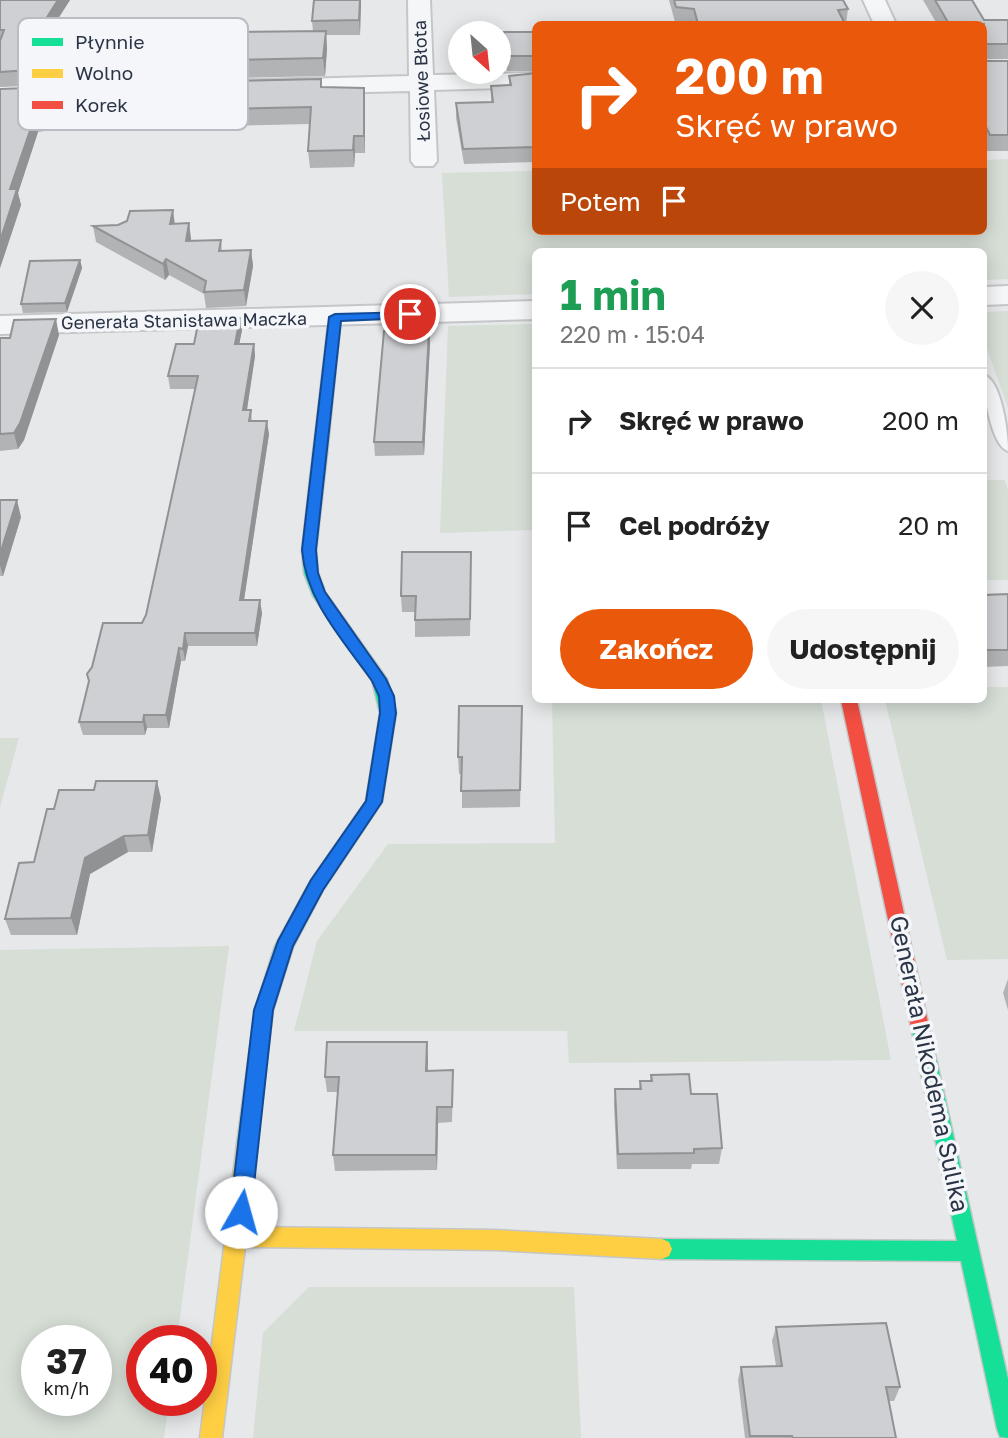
<!DOCTYPE html>
<html lang="pl">
<head>
<meta charset="utf-8">
<style>
	:root { --surface:#fff; --page:#f6f6f6; --text:#222; --muted:#767676; --line:#e0e0e0; --accent:#ea580c }
	body { margin:0; font-family:"Golos Text",sans-serif; background:var(--page); color:var(--text); height:100vh; display:flex; flex-direction:column; font-size:26px; white-space:nowrap }
	* { box-sizing:border-box; margin:0 }
	p { font-size:23px; color:var(--muted) }
	.icon { flex:none; width:38px; height:38px; fill:none; stroke:currentColor; stroke-width:2; stroke-linecap:round; stroke-linejoin:round }
	.map { position:relative; flex:1; overflow:hidden }
	.sheet { position:absolute; left:532px; top:248px; width:455px; height:455px; display:flex; flex-direction:column; background:var(--surface); border-radius:10px; box-shadow:0 4px 18px #0003 }
	.sheet>* { flex:none }
	.guide { position:absolute; left:532px; top:21px; width:455px; height:214px; border-radius:10px; box-shadow:0 4px 18px #0003; background:#ea580c; color:#fff; overflow:hidden }
	.needle { width:46px; rotate:153deg }
	.fabs { position:absolute; left:448px; top:21px; display:grid; gap:14px }
	.fabs a { display:grid; place-items:center; width:63px; height:63px; border-radius:50%; background:var(--surface); box-shadow:0 4px 18px #0003; font-size:35px }
	.speed { position:absolute; left:21px; top:1325px; display:flex; gap:14px; font-size:35px; font-weight:700; text-align:center }
	.speed>* { display:grid; place-content:center; width:91px; height:91px; border-radius:50%; background:var(--surface); box-shadow:0 4px 18px #0003; line-height:1 }
	.speed small { font-size:18px; font-weight:400 }
	.speed .limit { border:10px solid #d22; background:#fff; color:#111 }
	.pin { position:absolute; display:grid; place-items:center; width:60px; height:60px; color:#fff; margin:-30px; border:4px solid #fff; border-radius:50%; box-shadow:0 2px 7px #0007 }
	.me { position:absolute; width:77px; margin:-38px; rotate:7deg; stroke-linejoin:round; filter:drop-shadow(0 0 5px #0008) }
	.turn { display:flex; align-items:center; gap:24px; height:147px; padding:0 28px; font-size:32px }
	.turn .icon { width:91px; height:91px; stroke-width:2.5 }
	.turn b { display:block; font-size:49px; line-height:60px }
	.then { display:flex; align-items:center; height:66px; padding:0 28px; background:#0003; gap:14px; font-size:26px }
	.round { display:grid; place-items:center; flex:none; width:74px; height:74px; border-radius:37px; background:var(--page) }
	.summary { display:flex; align-items:center; justify-content:space-between; height:119px; padding:0 28px }
	h1 { font-size:42px; font-weight:700; line-height:52px; color:#1e9e55 }
	.primary-button { display:flex; gap:14px; margin-top:auto; padding:14px 28px }
	.primary-button a { flex:1; height:80px; border-radius:42px; background:var(--accent); color:#fff; font-size:28px; font-weight:700; line-height:80px; text-align:center }
	.primary-button a+a { background:var(--page); color:var(--text) }
	ul { padding:0; list-style:none }
	li { display:flex; align-items:center; gap:21px; height:105px; padding:0 28px; border-top:2px solid var(--line) }
	li div { flex:1 }
	li b { display:block; font-size:26px }
	li em { font-style:normal }
	.map>svg:first-child { display:block }
	.green { fill:#d6ded6; fill-rule:evenodd }
	.lines { fill:none; stroke-linecap:round; stroke-linejoin:round }
	.lane-casing { stroke:#c4c6c8; stroke-width:4 }
	.street-casing { stroke:#c4c6c8; stroke-width:4 }
	.fast-casing { stroke:#c4c6c8; stroke-width:3 }
	.slow-casing { stroke:#c4c6c8; stroke-width:3 }
	.jam-casing { stroke:#c4c6c8; stroke-width:3 }
	.lane { fill:#f5f6f7; fill-rule:evenodd }
	.street { fill:#f5f6f7; fill-rule:evenodd }
	.fast { fill:#16e098; fill-rule:evenodd }
	.slow { fill:#ffcf43; fill-rule:evenodd }
	.jam { fill:#f24e42; fill-rule:evenodd }
	.wall { fill:#b1b3b5 }
	.shaded-wall { fill:#909294 }
	.building { fill:#ced0d3; stroke:#909294; stroke-width:2 }
	.route { fill:#1a73e8; stroke:#114b97; stroke-width:2 }
	.labels { text-anchor:middle; stroke-width:7; stroke-linejoin:round; paint-order:stroke }
	.far-street-label { font-size:18px; fill:#2b3445; stroke:#f4f6f9 }
	.near-street-label { font-size:24px; fill:#2b3445; stroke:#f4f6f9 }
	.key { fill:#f4f6f9; stroke:#b8bcc3; stroke-width:2 }
	.key-label { font-size:19px; fill:#2b3445 }
</style>
</head>
<body>
<div class="map">
<svg width="1008" height="1438" viewBox="0 0 1008 1438">
	<rect width="100%" height="100%" fill="#e6e8ea"/>
	<g class="green">
		<path d="M 1008,159 L 1008,279 L 984,280 L 984,252 L 536,252 L 535,294 L 449,297 L 442,173 L 535,171 L 536,231 L 984,231 L 984,160 Z"/>
		<path d="M 1008,311 L 1008,408 L 984,340 L 984,312 Z"/>
		<path d="M 535,324 L 535,530 L 440,533 L 448,326 Z"/>
		<path d="M 984,480 L 1005,480 L 1008,490 L 1008,580 L 984,580 Z"/>
		<path d="M 984,687 L 1008,687 L 1008,959 L 947,960 L 885,700 L 984,700 Z"/>
		<path d="M 552,700 L 821,700 L 891,1060 L 569,1063 L 567,1031 L 294,1031 L 317,941 L 388,844 L 555,843 Z"/>
		<path d="M 0,738 L 19,738 L 0,807 Z"/>
		<path d="M 229,946 L 177,1340 L 142,1340 L 142,1400 L 169,1400 L 164,1438 L 0,1438 L 0,950 ZM 37,1340 L 96,1340 L 96,1400 L 37,1400 Z"/>
		<path d="M 309,1287 L 574,1287 L 581,1438 L 253,1438 L 263,1333 Z"/>
	</g>
	<g class="lines">
		<defs>
			<path id="lane" d="M 984,375 C 1002,381 1008,434 1008,451 C 991,446 983,391 984,375 Z"/>
			<g id="street">
				<path d="M 408,0 L 430,0 L 433,75 L 536,73 L 536,87 L 434,90 L 437,161 L 433,166 L 415,166 L 411,161 L 410,91 L 0,101 L 0,87 L 409,76 Z"/>
				<path d="M 863,0 L 885,0 L 896,24 L 874,24 Z"/>
				<path d="M 1008,286 L 1008,304 L 984,305 L 984,287 Z"/>
				<path d="M 536,301 L 536,319 L 0,334 L 0,316 Z"/>
			</g>
			<g id="fast">
				<path d="M 320,450 L 327,454 L 316,550 L 318,573 L 325,592 L 387,679 L 396,713 L 382,802 L 323,890 L 293,947 L 273,1010 L 257,1144 L 254,1150 L 247,1153 L 240,1150 L 237,1144 L 255,1010 L 275,946 L 311,880 L 366,801 L 380,713 L 372,680 L 313,596 L 304,573 L 302,550 L 313,454 Z"/>
				<path d="M 920,1019 L 927,1021 L 929,1027 L 1008,1379 L 1008,1438 L 1000,1437 L 997,1429 L 961,1261 L 662,1259 L 655,1256 L 652,1249 L 655,1242 L 662,1239 L 957,1241 L 911,1027 L 913,1021 Z"/>
			</g>
			<g id="slow">
				<path d="M 335,313 L 341,317 L 327,454 L 320,458 L 313,454 L 329,317 Z"/>
				<path d="M 247,1135 L 254,1138 L 257,1144 L 247,1227 L 495,1230 L 662,1239 L 669,1242 L 672,1249 L 669,1256 L 662,1259 L 495,1250 L 245,1247 L 222,1438 L 200,1438 L 237,1144 L 240,1138 Z"/>
			</g>
			<path id="jam" d="M 841,700 L 857,700 L 929,1027 L 927,1033 L 920,1035 L 913,1033 L 911,1027 Z"/>
		</defs>
		<use href="#lane" class="lane-casing"/>
		<use href="#street" class="street-casing"/>
		<use href="#fast" class="fast-casing"/>
		<use href="#slow" class="slow-casing"/>
		<use href="#jam" class="jam-casing"/>
		<use href="#lane" class="lane"/>
		<use href="#street" class="street"/>
		<use href="#fast" class="fast"/>
		<use href="#slow" class="slow"/>
		<use href="#jam" class="jam"/>
	</g>
	<g class="wall">
		<path d="M 0,0 L 70,0 L 44,40 L 70,54 L 61,83 L 0,87 Z"/>
		<path d="M 314,0 L 361,0 L 360,35 L 326,35 L 327,49 L 325,76 L 233,78 L 230,60 L 313,31 L 312,21 Z"/>
		<path d="M 669,0 L 843,0 L 848,9 L 846,24 L 693,24 L 675,22 Z"/>
		<path d="M 923,0 L 972,0 L 984,20 L 1008,20 L 1008,59 L 986,59 L 986,61 L 1008,61 L 1008,151 L 987,151 L 984,146 L 984,24 L 937,24 Z"/>
		<path d="M 504,32 L 536,32 L 536,71 L 507,71 L 504,47 Z"/>
		<path d="M 536,73 L 536,162 L 464,164 L 456,118 L 456,103 L 491,102 L 491,86 L 509,85 L 509,76 Z"/>
		<path d="M 51,87 L 54,102 L 45,131 L 38,132 L 18,193 L 21,205 L 0,268 L 0,89 Z"/>
		<path d="M 322,87 L 365,105 L 365,153 L 355,153 L 354,167 L 310,168 L 308,151 L 310,124 L 225,126 L 223,109 Z"/>
		<path d="M 189,223 L 191,241 L 221,240 L 222,251 L 251,250 L 253,266 L 246,306 L 206,308 L 204,294 L 169,275 L 165,280 L 96,242 L 93,226 Z"/>
		<path d="M 80,260 L 82,268 L 67,312 L 23,313 L 21,304 Z"/>
		<path d="M 242,330 L 239,344 L 254,344 L 255,356 L 247,410 L 251,410 L 252,421 L 269,434 L 244,600 L 262,613 L 257,646 L 188,646 L 185,661 L 181,661 L 169,728 L 147,728 L 145,735 L 83,735 L 79,722 L 146,615 L 195,389 L 170,389 L 168,376 L 194,344 Z"/>
		<path d="M 59,335 L 24,440 L 18,449 L 0,451 L 0,338 Z"/>
		<path d="M 430,344 L 424,455 L 375,456 L 374,442 Z"/>
		<path d="M 0,500 L 21,517 L 3,576 L 0,576 Z"/>
		<path d="M 471,569 L 470,636 L 415,637 L 415,612 L 402,612 L 401,596 Z"/>
		<path d="M 1008,594 L 1008,666 L 984,667 L 984,595 Z"/>
		<path d="M 522,706 L 520,807 L 462,808 L 462,774 L 459,774 L 458,757 Z"/>
		<path d="M 94,790 L 161,798 L 152,852 L 128,852 L 90,874 L 77,935 L 11,935 L 5,919 L 34,862 L 54,809 Z"/>
		<path d="M 1008,979 L 1008,1010 L 1003,993 Z"/>
		<path d="M 428,1058 L 428,1071 L 453,1086 L 452,1122 L 438,1123 L 437,1170 L 335,1171 L 333,1155 L 338,1092 L 327,1092 L 325,1077 Z"/>
		<path d="M 651,1075 L 691,1094 L 722,1148 L 719,1164 L 692,1164 L 691,1169 L 617,1169 L 614,1105 L 615,1089 L 639,1089 L 640,1081 L 650,1081 Z"/>
		<path d="M 776,1327 L 900,1387 L 894,1401 L 889,1401 L 896,1438 L 745,1438 L 738,1380 L 741,1367 L 776,1366 L 772,1341 Z"/>
	</g>
	<g class="shaded-wall">
		<path d="M 58,0 L 70,0 L 35,55 L 32,41 Z"/>
		<path d="M 360,0 L 361,0 L 360,35 L 359,20 Z"/>
		<path d="M 326,31 L 327,49 L 325,76 L 323,58 Z"/>
		<path d="M 67,40 L 70,54 L 61,83 L 58,68 Z"/>
		<path d="M 51,87 L 54,102 L 45,131 L 42,116 Z"/>
		<path d="M 364,88 L 365,105 L 365,153 L 364,136 Z"/>
		<path d="M 35,116 L 38,132 L 18,193 L 21,205 L 0,268 L 0,241 L 10,189 Z"/>
		<path d="M 354,136 L 355,153 L 354,167 L 353,150 Z"/>
		<path d="M 173,210 L 175,225 L 170,224 Z"/>
		<path d="M 189,223 L 191,239 L 188,257 L 186,241 Z"/>
		<path d="M 251,250 L 253,266 L 246,306 L 244,290 Z"/>
		<path d="M 166,259 L 169,275 L 165,280 L 163,264 Z"/>
		<path d="M 80,260 L 82,268 L 67,312 L 65,303 Z"/>
		<path d="M 240,318 L 242,330 L 237,356 L 235,344 Z"/>
		<path d="M 56,319 L 59,335 L 24,440 L 18,449 L 14,433 Z"/>
		<path d="M 429,331 L 430,344 L 424,455 L 423,442 Z"/>
		<path d="M 254,344 L 255,356 L 245,422 L 243,410 Z"/>
		<path d="M 267,421 L 269,434 L 242,613 L 240,600 Z"/>
		<path d="M 17,500 L 21,517 L 3,576 L 0,565 L 0,554 Z"/>
		<path d="M 260,600 L 262,613 L 257,646 L 255,633 Z"/>
		<path d="M 185,633 L 188,646 L 185,661 L 183,649 Z"/>
		<path d="M 179,648 L 181,661 L 169,728 L 166,715 Z"/>
		<path d="M 144,715 L 147,728 L 145,735 L 143,722 Z"/>
		<path d="M 157,781 L 161,798 L 152,852 L 148,835 Z"/>
		<path d="M 124,836 L 128,852 L 90,874 L 77,935 L 71,918 L 85,858 Z"/>
		<path d="M 427,1042 L 428,1058 L 427,1087 L 426,1071 Z"/>
		<path d="M 437,1107 L 438,1123 L 437,1170 L 436,1155 Z"/>
	</g>
	<g class="building">
		<path d="M 0,0 L 58,0 L 32,41 L 67,40 L 58,68 L 0,72 L 0,41 L 4,30 L 0,30 Z"/>
		<path d="M 314,0 L 360,0 L 359,20 L 312,21 Z"/>
		<path d="M 674,0 L 843,0 L 848,9 L 838,10 L 845,24 L 698,24 L 694,9 L 676,7 Z"/>
		<path d="M 935,0 L 972,0 L 984,20 L 1008,20 L 1008,44 L 985,44 L 986,61 L 1008,61 L 1008,135 L 990,135 L 984,123 L 984,24 L 949,24 Z"/>
		<path d="M 326,31 L 323,58 L 230,60 L 235,32 Z"/>
		<path d="M 504,32 L 536,32 L 536,56 L 507,56 Z"/>
		<path d="M 536,73 L 536,147 L 463,149 L 456,103 L 493,102 L 491,86 L 511,85 L 509,76 Z"/>
		<path d="M 321,79 L 321,87 L 364,88 L 364,136 L 354,136 L 353,150 L 308,151 L 311,107 L 223,109 L 228,81 Z"/>
		<path d="M 51,87 L 42,116 L 35,116 L 10,189 L 17,189 L 0,241 L 0,89 Z"/>
		<path d="M 173,210 L 170,224 L 189,223 L 186,241 L 221,240 L 219,251 L 251,250 L 244,290 L 204,292 L 206,281 L 166,259 L 163,264 L 93,226 L 118,225 L 127,221 L 130,211 Z"/>
		<path d="M 80,260 L 65,303 L 21,304 L 30,261 Z"/>
		<path d="M 240,318 L 235,344 L 254,344 L 243,410 L 251,410 L 249,421 L 267,421 L 240,600 L 260,600 L 255,633 L 185,633 L 183,649 L 179,648 L 166,715 L 144,715 L 143,722 L 79,722 L 89,681 L 87,674 L 92,667 L 103,623 L 142,623 L 146,615 L 198,376 L 168,376 L 176,344 L 194,344 L 199,319 Z"/>
		<path d="M 56,319 L 20,423 L 14,433 L 0,434 L 0,338 L 10,338 L 14,320 Z"/>
		<path d="M 384,331 L 429,331 L 423,442 L 374,442 Z"/>
		<path d="M 0,500 L 17,500 L 0,554 Z"/>
		<path d="M 402,552 L 471,552 L 470,619 L 415,620 L 416,596 L 401,596 Z"/>
		<path d="M 1008,594 L 1008,650 L 984,650 L 984,595 Z"/>
		<path d="M 459,706 L 522,706 L 520,790 L 461,791 L 462,757 L 458,757 Z"/>
		<path d="M 96,781 L 157,781 L 148,835 L 124,836 L 85,858 L 71,918 L 5,919 L 19,863 L 34,862 L 47,809 L 54,809 L 59,790 L 94,790 Z"/>
		<path d="M 327,1042 L 427,1042 L 426,1071 L 453,1070 L 452,1107 L 437,1107 L 436,1155 L 333,1155 L 339,1077 L 325,1077 Z"/>
		<path d="M 689,1074 L 691,1094 L 717,1094 L 722,1148 L 694,1149 L 694,1153 L 618,1154 L 615,1089 L 641,1089 L 640,1081 L 652,1081 L 651,1075 Z"/>
		<path d="M 886,1323 L 900,1387 L 886,1387 L 896,1438 L 793,1438 L 792,1436 L 750,1436 L 741,1367 L 782,1366 L 776,1327 Z"/>
	</g>
	<path class="route" d="M 414,312 L 416,314 L 410,318 L 341,321 L 316,550 L 318,573 L 325,592 L 386,679 L 394,696 L 396,713 L 382,802 L 323,890 L 293,946 L 273,1010 L 251,1212 L 248,1218 L 241,1221 L 233,1218 L 230,1212 L 254,1010 L 278,941 L 311,880 L 366,801 L 380,713 L 379,696 L 372,681 C 343,640 306,601 302,550 L 329,317 L 335,314 Z"/>
	<g class="labels">
		<g class="far-street-label">
			<text transform="translate(422 81) rotate(-92)" y="6">Łosiowe Błota</text>
			<text transform="translate(184 321) rotate(-1)" y="6">Generała Stanisława Maczka</text>
		</g>
		<g class="near-street-label">
			<text transform="translate(929 1064) rotate(78)" y="8">Generała Nikodema Sulika</text>
		</g>
	</g>
	<rect x="18" y="18" width="230" height="112" rx="10" class="key"/>
	<rect x="32" y="38" width="31" height="8" fill="#16e098"/>
	<rect x="32" y="69" width="31" height="9" fill="#ffcf43"/>
	<rect x="32" y="101" width="31" height="8" fill="#f24e42"/>
	<g class="key-label">
		<text x="75" y="49">Płynnie</text>
		<text x="75" y="80">Wolno</text>
		<text x="75" y="112">Korek</text>
	</g>
</svg>
<div class="fabs">
<a><svg class="needle" viewBox="-14 -14 28 28"><path d="M0-13l5 13h-10z" fill="#e53935"/><path d="M0 13l5-13h-10z" fill="#767676"/></svg></a>
</div>
<div class="speed"><div>37<small>km/h</small></div><div class="limit">40</div></div>
<div class="pin" style="left:410px;top:314px;background:#d93025"><svg class="icon" aria-label="arrive" viewBox="0 0 24 24"><path d="M6 21V4h12l-3 4 3 4H6"/></svg></div>
<svg class="me" style="left:241px;top:1212px" viewBox="-20 -20 40 40"><circle r="19" fill="#fff"/><path d="M0-13L10 11 0 6-10 11z" fill="#1a73e8"/></svg>
<div class="guide">
<div class="turn"><svg class="icon" aria-label="right" viewBox="0 0 24 24"><path d="M7 20v-9h11M14 6l5 5-5 5"/></svg><div><b>200 m</b>Skręć w prawo</div></div>
<div class="then">Potem<svg class="icon" aria-label="arrive" viewBox="0 0 24 24"><path d="M6 21V4h12l-3 4 3 4H6"/></svg></div>
</div>
<section class="sheet">
<div class="summary"><div><h1>1 min</h1><p>220 m · 15:04</p></div><a class="round"><svg class="icon" aria-label="close" viewBox="0 0 24 24"><path d="M6 6l12 12M18 6L6 18"/></svg></a></div>
<ul>
<li><svg class="icon" aria-label="right" viewBox="0 0 24 24"><path d="M7 20v-9h11M14 6l5 5-5 5"/></svg><div><b>Skręć w prawo</b></div><em>200 m</em></li>
<li><svg class="icon" aria-label="arrive" viewBox="0 0 24 24"><path d="M6 21V4h12l-3 4 3 4H6"/></svg><div><b>Cel podróży</b></div><em>20 m</em></li>
</ul>
<div class="primary-button"><a>Zakończ</a><a>Udostępnij</a></div>
</section>
</div>
</body>
</html>
